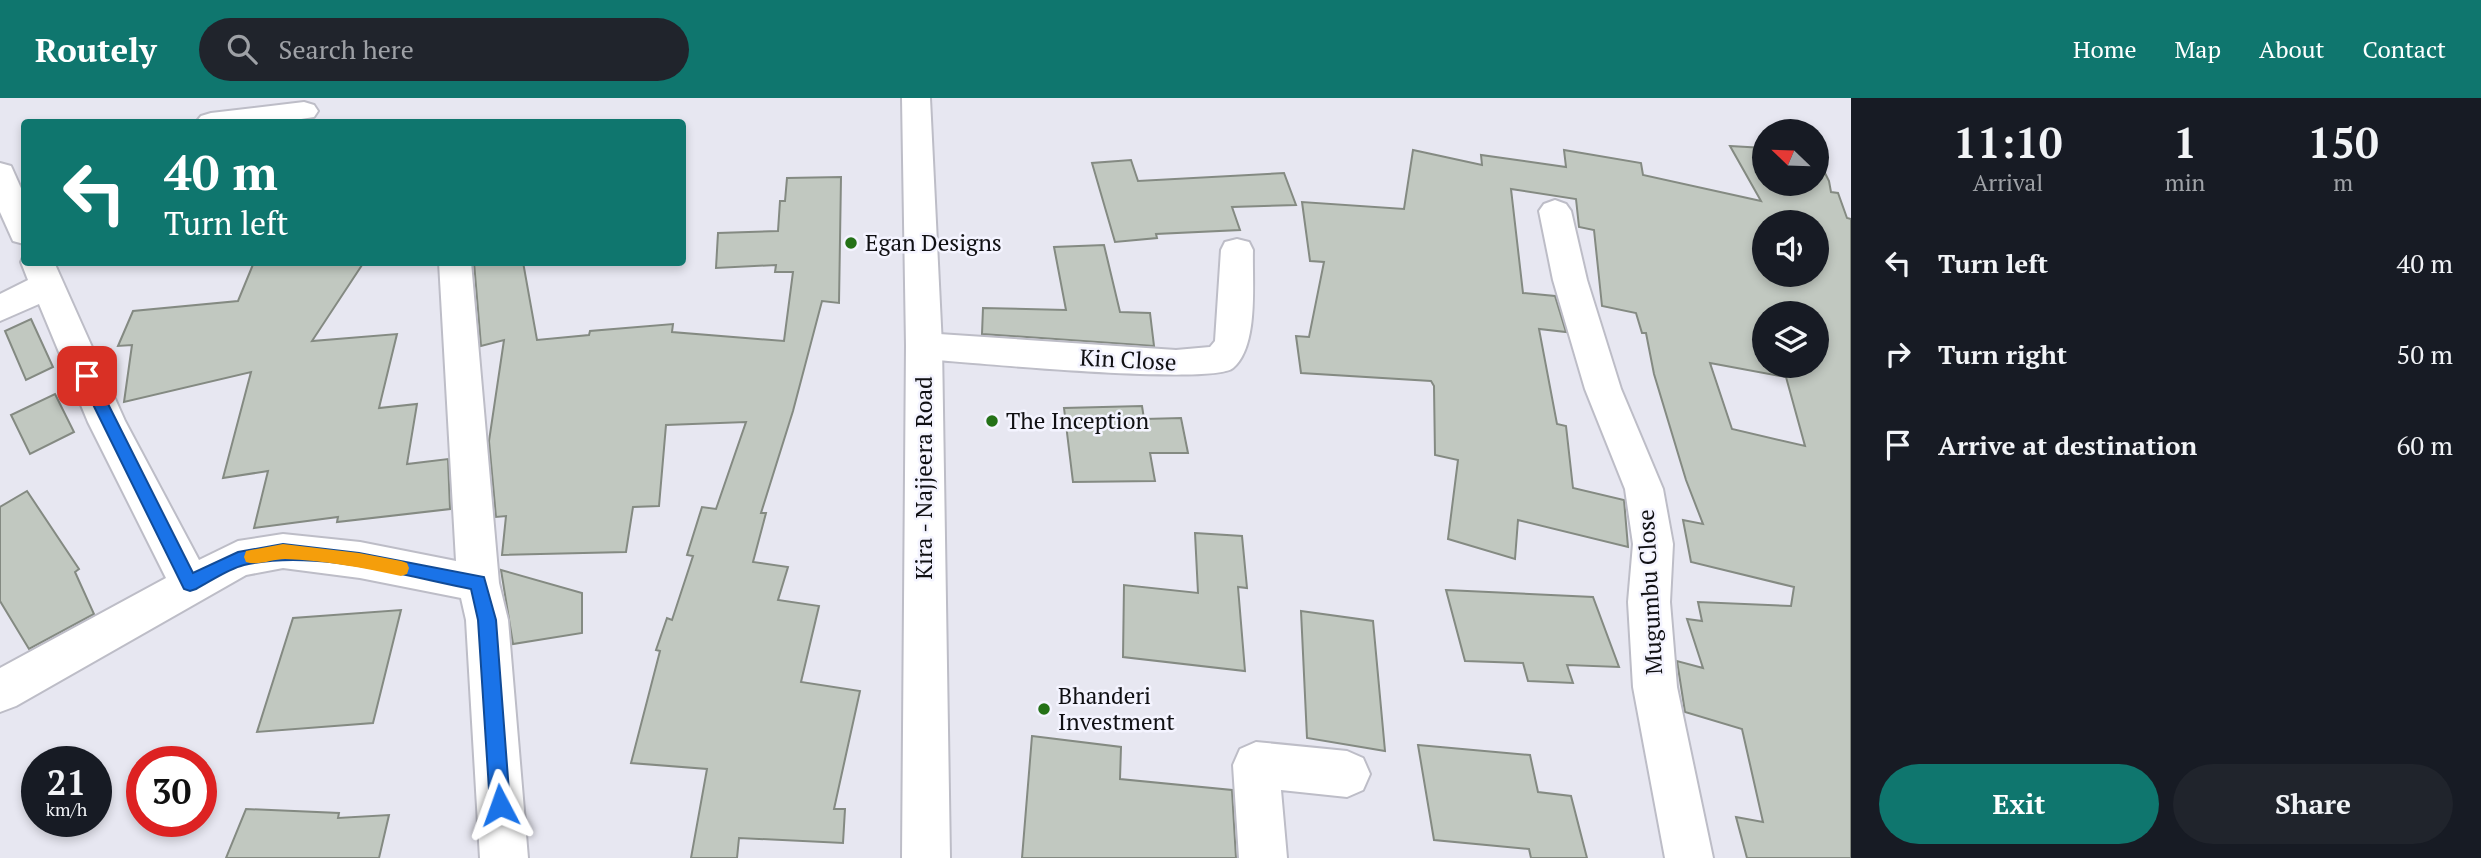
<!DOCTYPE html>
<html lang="en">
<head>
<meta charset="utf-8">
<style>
	:root { --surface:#171b24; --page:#20242c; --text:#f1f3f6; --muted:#9ea1a6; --accent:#0f766e }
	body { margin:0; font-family:"PT Serif",serif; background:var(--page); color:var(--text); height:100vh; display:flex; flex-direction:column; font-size:26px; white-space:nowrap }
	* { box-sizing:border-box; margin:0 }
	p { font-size:23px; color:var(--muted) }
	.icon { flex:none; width:38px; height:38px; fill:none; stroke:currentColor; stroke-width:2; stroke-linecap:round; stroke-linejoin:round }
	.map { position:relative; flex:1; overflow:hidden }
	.details { display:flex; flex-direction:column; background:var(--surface); width:630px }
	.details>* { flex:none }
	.hud { position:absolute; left:21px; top:21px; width:665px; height:147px; border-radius:7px; box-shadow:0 4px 10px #0003; background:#0f766e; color:#fff; overflow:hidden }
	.needle { width:46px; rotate:293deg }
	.controls { position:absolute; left:1752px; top:21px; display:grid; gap:14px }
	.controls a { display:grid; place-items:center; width:77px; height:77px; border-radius:50%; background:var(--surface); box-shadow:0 4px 10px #0003; font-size:35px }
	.speed { position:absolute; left:21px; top:648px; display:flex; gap:14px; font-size:35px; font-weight:700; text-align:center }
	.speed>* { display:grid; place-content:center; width:91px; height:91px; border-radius:50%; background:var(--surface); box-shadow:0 4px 10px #0003; line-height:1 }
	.speed small { font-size:18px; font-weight:400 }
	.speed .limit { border:10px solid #d22; background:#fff; color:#111 }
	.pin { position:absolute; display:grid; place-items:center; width:60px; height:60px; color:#fff; margin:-30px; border-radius:14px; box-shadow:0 4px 10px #0006 }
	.me { position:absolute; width:77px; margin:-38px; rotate:356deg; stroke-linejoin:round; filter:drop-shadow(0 0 5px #0008) }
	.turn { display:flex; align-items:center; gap:24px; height:147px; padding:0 28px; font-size:32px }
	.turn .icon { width:91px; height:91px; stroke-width:2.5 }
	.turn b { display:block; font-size:49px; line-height:60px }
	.eta { display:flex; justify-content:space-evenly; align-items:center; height:119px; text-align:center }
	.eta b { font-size:42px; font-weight:600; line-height:49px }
	.primary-button { display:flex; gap:14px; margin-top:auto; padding:14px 28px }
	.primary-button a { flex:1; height:80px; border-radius:42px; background:var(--accent); color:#fff; font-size:28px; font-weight:600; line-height:80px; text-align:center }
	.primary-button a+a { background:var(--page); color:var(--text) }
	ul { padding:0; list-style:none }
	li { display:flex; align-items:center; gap:21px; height:91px; padding:0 28px }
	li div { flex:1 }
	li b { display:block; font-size:26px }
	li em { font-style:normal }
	header { display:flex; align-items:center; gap:42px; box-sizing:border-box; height:98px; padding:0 35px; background:var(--accent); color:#fff }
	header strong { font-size:33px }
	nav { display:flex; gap:38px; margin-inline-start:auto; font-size:24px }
	.search { width:490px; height:63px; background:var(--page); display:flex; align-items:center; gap:18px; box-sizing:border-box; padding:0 24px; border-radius:38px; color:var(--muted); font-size:26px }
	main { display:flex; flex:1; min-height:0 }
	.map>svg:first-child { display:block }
	.building { fill:#c1c8c0; stroke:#848a82; stroke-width:2; fill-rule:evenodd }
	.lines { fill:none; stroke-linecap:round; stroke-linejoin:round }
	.minor-casing { stroke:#bdbdc7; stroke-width:4 }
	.major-casing { stroke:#bdbdc7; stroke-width:4 }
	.minor { fill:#fff; fill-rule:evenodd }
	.major { fill:#fff; fill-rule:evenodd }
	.route { fill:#1a73e8; stroke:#114b97; stroke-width:2 }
	.slow { fill:#f59e0b }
	.poi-dot { fill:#247117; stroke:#f4f4ff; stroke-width:2.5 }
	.labels { text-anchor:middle; stroke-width:5; stroke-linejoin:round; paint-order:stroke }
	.poi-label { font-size:23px; fill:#101013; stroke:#f4f4ff; text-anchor:start }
	.street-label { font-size:23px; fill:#101013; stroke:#f4f4ff }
</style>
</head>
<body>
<header>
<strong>Routely</strong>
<div class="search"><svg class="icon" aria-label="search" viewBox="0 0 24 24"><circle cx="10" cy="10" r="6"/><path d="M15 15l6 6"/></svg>Search here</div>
<nav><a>Home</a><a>Map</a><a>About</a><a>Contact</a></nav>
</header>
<main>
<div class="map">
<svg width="1851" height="760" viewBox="0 0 1851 760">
	<rect width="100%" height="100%" fill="#e7e7f1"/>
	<g class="building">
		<path d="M 1730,48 L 1764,50 L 1764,86 L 1816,86 L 1816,57 L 1829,83 L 1831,94 L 1838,95 L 1847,120 L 1851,121 L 1851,760 L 1747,760 L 1736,719 L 1763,724 L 1742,631 L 1685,614 L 1677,563 L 1703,570 L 1687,521 L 1702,523 L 1698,504 L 1791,508 L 1794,489 L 1691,464 L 1683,422 L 1703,426 L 1686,382 L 1654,276 L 1646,235 L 1642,235 L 1636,215 L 1602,208 L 1594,132 L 1579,129 L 1576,101 L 1511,91 L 1523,195 L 1555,198 L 1566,234 L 1539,231 L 1557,326 L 1566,328 L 1573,390 L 1624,402 L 1628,449 L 1518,422 L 1515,461 L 1448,441 L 1458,362 L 1435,357 L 1434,288 L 1431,283 L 1301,275 L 1296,238 L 1309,239 L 1324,164 L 1310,163 L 1302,104 L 1404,111 L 1413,52 L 1482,67 L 1481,57 L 1566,69 L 1564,52 L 1641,65 L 1643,77 L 1761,103 ZM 1764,124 L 1816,124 L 1816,177 L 1764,177 ZM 1764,215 L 1816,215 L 1816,268 L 1764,268 ZM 1710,265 L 1786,279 L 1805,348 L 1732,331 Z"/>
		<path d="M 1131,62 L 1138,83 L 1284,75 L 1296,107 L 1232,109 L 1240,132 L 1156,136 L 1157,140 L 1115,144 L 1092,65 Z"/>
		<path d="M 841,79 L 839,205 L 822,203 L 793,313 L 761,415 L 766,415 L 753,464 L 788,469 L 778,502 L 819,508 L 801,584 L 860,593 L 834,711 L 845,711 L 843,745 L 739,740 L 737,760 L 691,760 L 707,671 L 631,665 L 660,553 L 656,552 L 667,520 L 672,522 L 693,458 L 687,457 L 702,409 L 716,411 L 746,324 L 666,327 L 659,408 L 633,409 L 626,454 L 502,457 L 506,418 L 496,419 L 489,343 L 504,242 L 481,248 L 474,164 L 523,164 L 537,242 L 589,237 L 590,233 L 673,226 L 672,234 L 784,243 L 793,174 L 775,174 L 776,167 L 716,170 L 718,135 L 778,133 L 780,103 L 785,103 L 787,80 Z"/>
		<path d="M 1104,147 L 1120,214 L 1150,215 L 1154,248 L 982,236 L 983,210 L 1066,212 L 1054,149 Z"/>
		<path d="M 254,164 L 364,164 L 312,243 L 397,236 L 379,310 L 417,306 L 407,366 L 448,361 L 450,411 L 337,424 L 338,419 L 254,430 L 268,373 L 223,380 L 251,274 L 124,304 L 132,247 L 118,248 L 133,213 L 238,203 Z"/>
		<path d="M 31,221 L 53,269 L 26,282 L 5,233 Z"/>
		<path d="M 55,296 L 74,334 L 30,356 L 11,317 Z"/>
		<path d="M 1142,308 L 1144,321 L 1181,320 L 1188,355 L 1150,355 L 1155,383 L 1073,384 L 1064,310 Z"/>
		<path d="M 27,393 L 79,471 L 75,474 L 94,516 L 29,551 L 0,503 L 0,409 Z"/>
		<path d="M 1195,435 L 1242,438 L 1247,490 L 1238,489 L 1245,573 L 1123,559 L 1124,487 L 1198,495 Z"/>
		<path d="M 501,472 L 582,495 L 582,535 L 513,546 Z"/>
		<path d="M 1446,492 L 1593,499 L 1619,569 L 1567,567 L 1573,585 L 1528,583 L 1523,565 L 1465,563 Z"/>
		<path d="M 401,512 L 373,625 L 257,634 L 293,520 Z"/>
		<path d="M 1301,513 L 1373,523 L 1385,653 L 1307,640 Z"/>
		<path d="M 1032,638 L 1121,649 L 1120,681 L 1232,692 L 1236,760 L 1022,760 Z"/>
		<path d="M 1418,647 L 1530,657 L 1538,694 L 1571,698 L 1587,760 L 1531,760 L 1529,751 L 1434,742 Z"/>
		<path d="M 246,711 L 339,715 L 338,720 L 389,717 L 379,760 L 226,760 Z"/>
	</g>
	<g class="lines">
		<defs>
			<g id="minor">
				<path d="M 304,4 L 314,7 L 318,13 L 314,19 L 282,24 L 196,24 L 201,18 L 211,15 Z"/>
				<path d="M 0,65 L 11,68 L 24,97 L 24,146 L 13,143 L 0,114 Z"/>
				<path d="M 1555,102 L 1566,106 L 1571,113 L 1587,182 L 1621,291 L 1663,391 L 1673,446 L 1670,504 L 1677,589 L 1713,760 L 1665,760 L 1633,589 L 1628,504 L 1633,446 L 1625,391 L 1585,291 L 1553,182 L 1539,113 L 1544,106 Z"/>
				<path d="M 1237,141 L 1249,144 L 1253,152 C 1252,184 1259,248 1233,270 C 1213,288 966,264 924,261 L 912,257 L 906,248 L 912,239 L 924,235 L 1176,252 L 1210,249 L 1215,243 L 1221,152 L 1225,144 Z"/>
				<path d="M 24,157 L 24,164 L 54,164 L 125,323 L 199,462 L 238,443 L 283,436 L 360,444 L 456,463 L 439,164 L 471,164 L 499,485 L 508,522 L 528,760 L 480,760 L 466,522 L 461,500 L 360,480 L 283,470 L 246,477 L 16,608 L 0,614 L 0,570 L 166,480 L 88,324 L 39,206 L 0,223 L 0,196 L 28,182 L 21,164 Z"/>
				<path d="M 1256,644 L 1347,653 L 1363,660 L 1370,676 L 1363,692 L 1347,699 L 1281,692 L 1287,760 L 1239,760 L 1233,667 L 1240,651 Z"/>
			</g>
			<path id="major" d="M 902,0 L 930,0 L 942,248 L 950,760 L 902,760 L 906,248 Z"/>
		</defs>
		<use href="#minor" class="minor-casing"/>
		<use href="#major" class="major-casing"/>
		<use href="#minor" class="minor"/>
		<use href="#major" class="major"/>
	</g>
	<path class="route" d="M 87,273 L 94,278 L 193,475 L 238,454 L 283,446 L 359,455 L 484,479 L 496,522 L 510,707 L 507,714 L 500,717 L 493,714 L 490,707 L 478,522 L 471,491 C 401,477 314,451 244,467 C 228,471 211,483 196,491 L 190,493 L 184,491 L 79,278 Z"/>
	<path class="slow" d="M 283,446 L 359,455 L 401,463 L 407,465 L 409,470 L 407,476 L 401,478 C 363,470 323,462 285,461 C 272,461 259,468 246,464 L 244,459 L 246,453 Z"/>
	<g class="poi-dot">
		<circle cx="851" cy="145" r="7"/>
		<circle cx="992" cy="323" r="7"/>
		<circle cx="1044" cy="611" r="7"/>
	</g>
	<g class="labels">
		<g class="poi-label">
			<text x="865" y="153">Egan Designs</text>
			<text x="1006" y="331">The Inception</text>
			<text x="1058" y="606">Bhanderi<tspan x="1058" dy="26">Investment</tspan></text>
		</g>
		<g class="street-label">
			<text transform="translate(1128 262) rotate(3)" y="8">Kin Close</text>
			<text transform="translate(924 380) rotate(-90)" y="8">Kira - Najjeera Road</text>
			<text transform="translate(1650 494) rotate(-93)" y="8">Mugumbu Close</text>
		</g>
	</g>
</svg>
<div class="controls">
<a><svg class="needle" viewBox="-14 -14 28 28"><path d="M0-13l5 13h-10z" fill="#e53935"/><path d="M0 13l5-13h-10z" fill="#9ea1a6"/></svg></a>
<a><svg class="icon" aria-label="sound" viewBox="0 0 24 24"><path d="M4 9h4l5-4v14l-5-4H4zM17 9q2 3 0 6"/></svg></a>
<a><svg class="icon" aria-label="layers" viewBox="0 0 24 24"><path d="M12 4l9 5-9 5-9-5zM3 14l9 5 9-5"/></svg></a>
</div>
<div class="speed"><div>21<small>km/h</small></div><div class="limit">30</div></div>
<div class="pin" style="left:87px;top:278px;background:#d93025"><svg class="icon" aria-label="arrive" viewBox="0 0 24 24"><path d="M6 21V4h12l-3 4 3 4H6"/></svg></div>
<svg class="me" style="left:500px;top:707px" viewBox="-20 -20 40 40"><path d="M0-17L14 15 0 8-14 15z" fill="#1a73e8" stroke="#fff" stroke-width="4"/></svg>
<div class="hud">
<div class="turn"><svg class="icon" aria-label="left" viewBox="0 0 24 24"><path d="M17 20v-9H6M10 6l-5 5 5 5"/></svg><div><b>40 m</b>Turn left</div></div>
</div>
</div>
<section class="details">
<div class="eta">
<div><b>11:10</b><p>Arrival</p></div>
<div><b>1</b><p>min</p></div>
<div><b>150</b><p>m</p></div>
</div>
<ul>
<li><svg class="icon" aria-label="left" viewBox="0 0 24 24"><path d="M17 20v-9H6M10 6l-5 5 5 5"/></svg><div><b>Turn left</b></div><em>40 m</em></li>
<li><svg class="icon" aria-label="right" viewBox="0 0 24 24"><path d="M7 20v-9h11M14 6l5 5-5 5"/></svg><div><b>Turn right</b></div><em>50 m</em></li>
<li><svg class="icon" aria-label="arrive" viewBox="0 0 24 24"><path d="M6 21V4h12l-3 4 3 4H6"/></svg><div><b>Arrive at destination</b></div><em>60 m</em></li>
</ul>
<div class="primary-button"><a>Exit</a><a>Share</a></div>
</section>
</main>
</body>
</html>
